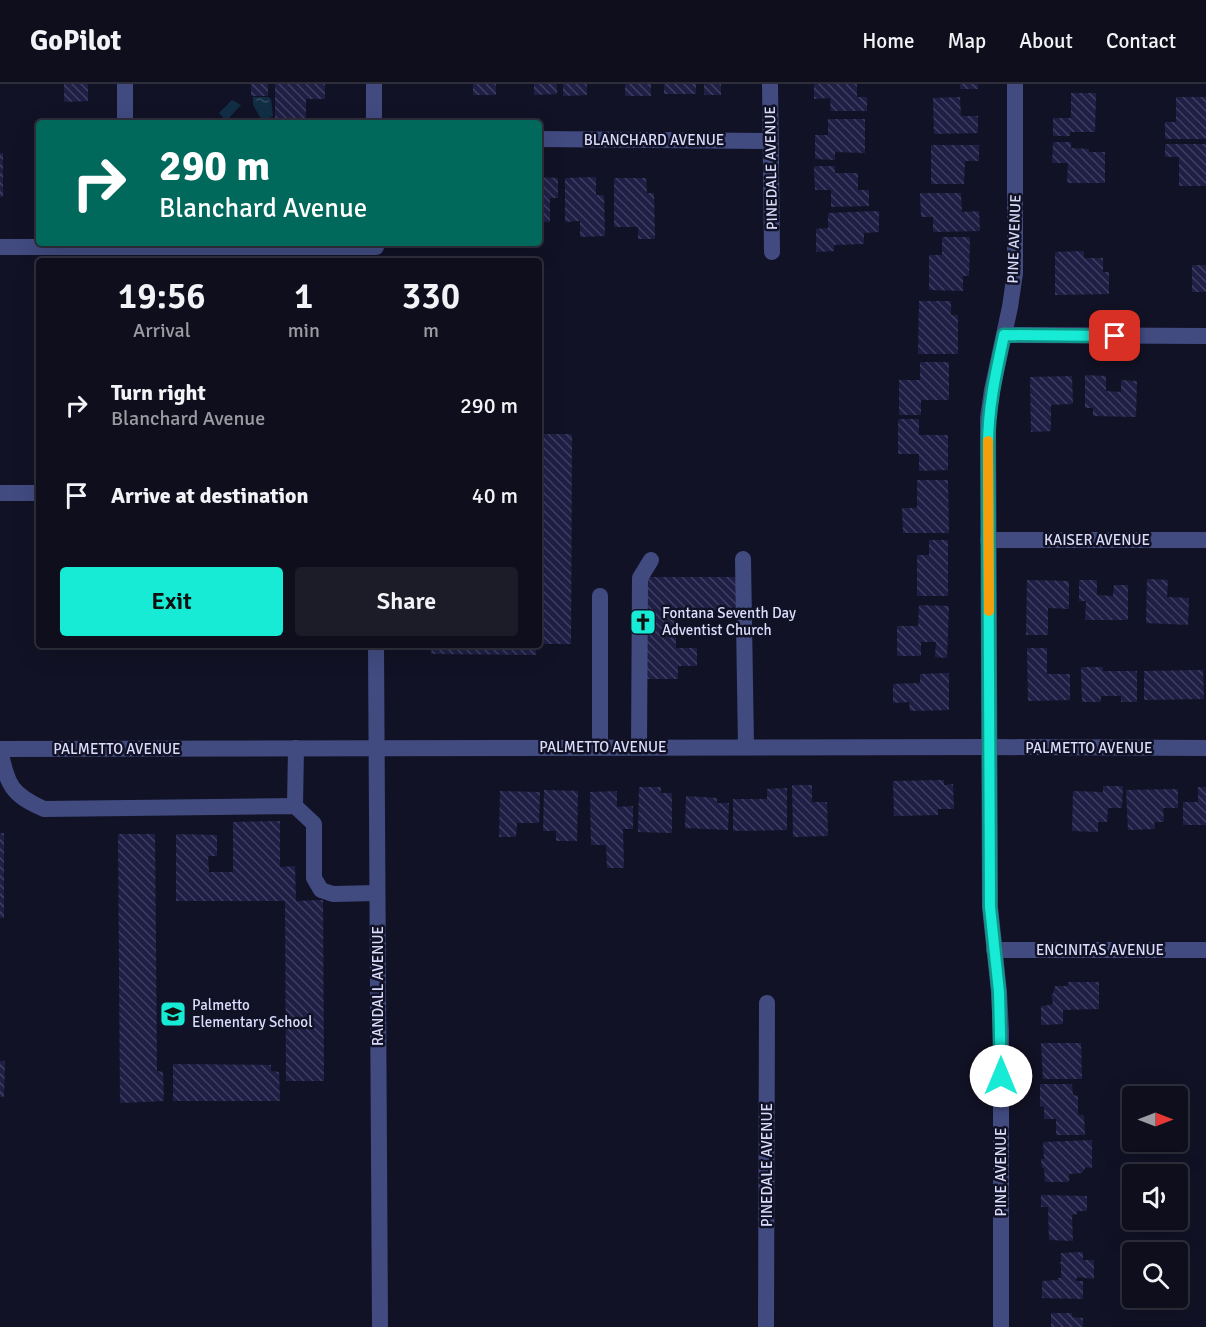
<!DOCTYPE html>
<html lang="en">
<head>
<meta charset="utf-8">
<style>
	:root { --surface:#0e0e1c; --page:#1c1c29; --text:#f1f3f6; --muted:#9b9ca3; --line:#2e2e3b; --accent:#17ead5 }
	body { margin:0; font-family:Signika,sans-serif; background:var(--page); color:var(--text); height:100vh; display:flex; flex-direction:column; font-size:22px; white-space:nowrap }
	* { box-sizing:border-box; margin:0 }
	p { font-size:20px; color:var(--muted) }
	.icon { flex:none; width:33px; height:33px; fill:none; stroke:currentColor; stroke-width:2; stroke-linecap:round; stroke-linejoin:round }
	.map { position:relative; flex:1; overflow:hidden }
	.details { position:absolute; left:36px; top:174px; width:506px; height:390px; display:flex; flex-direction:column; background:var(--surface); border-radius:6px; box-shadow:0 6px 24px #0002,0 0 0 2px var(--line) }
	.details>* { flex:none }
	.banner { position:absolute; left:36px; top:36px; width:506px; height:126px; border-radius:6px; box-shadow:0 6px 24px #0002,0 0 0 2px var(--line); background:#00695c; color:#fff; overflow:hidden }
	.needle { width:39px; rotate:90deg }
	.buttons { position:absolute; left:1122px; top:1002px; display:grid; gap:12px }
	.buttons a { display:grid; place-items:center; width:66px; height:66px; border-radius:6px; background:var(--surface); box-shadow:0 6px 24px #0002,0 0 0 2px var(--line); font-size:30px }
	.pin { position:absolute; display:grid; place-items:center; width:51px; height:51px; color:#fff; margin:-26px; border-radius:12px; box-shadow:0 3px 9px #0006 }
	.me { position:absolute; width:66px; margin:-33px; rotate:0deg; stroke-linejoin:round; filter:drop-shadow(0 0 4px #0008) }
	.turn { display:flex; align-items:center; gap:21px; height:126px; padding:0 24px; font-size:27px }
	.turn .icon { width:78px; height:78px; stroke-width:2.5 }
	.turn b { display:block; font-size:42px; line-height:51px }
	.eta { display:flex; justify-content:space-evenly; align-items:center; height:102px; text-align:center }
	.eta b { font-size:36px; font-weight:600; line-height:42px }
	.primary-button { display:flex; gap:12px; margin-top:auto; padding:12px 24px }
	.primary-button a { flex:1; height:69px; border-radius:6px; background:var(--accent); color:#111; font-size:24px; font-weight:600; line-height:69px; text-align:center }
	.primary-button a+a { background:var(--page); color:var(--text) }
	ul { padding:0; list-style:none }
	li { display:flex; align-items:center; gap:18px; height:90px; padding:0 24px }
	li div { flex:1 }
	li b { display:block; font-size:22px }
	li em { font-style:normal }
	header { display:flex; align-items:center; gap:36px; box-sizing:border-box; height:84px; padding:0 30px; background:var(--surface); border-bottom:2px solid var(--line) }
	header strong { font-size:28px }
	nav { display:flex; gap:33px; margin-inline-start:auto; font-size:21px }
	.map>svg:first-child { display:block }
	.water { fill:url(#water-ripples) }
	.building { fill:url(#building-back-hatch) }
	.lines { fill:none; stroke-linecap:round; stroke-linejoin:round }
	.minor { stroke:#414b80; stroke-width:16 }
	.route-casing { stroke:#0f988a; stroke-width:15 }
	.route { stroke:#17ead5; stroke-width:10 }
	.slow { stroke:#f59e0b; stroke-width:10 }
	.labels { text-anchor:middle; stroke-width:5; stroke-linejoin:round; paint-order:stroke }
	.street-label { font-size:15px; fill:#dadcfc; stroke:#121226 }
	.poi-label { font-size:15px; fill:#dadcfc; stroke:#121226; text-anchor:start }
</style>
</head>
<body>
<header>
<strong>GoPilot</strong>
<nav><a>Home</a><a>Map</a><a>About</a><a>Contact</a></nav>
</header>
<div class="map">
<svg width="1206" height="1243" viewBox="0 0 1206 1243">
	<defs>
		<pattern id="water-ripples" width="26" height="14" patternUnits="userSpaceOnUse" patternTransform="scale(1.5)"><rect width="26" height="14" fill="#112e45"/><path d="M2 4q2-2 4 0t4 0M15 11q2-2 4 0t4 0" fill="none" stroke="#334c61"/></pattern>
		<pattern id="building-back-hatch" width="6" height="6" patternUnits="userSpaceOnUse" patternTransform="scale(1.5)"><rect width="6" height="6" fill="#1f1f45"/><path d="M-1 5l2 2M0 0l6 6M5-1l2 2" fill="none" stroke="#3f3f61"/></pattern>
	</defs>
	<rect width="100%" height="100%" fill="#121226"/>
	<g class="water">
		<path d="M 253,13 L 268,13 L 271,15 L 273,32 L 263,38 L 253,21 Z"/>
		<path d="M 232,16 L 241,21 L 226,37 L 219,29 Z"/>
	</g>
	<g class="building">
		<path d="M 64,0 L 88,0 L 88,17 L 64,18 Z"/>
		<rect x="251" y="0" width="17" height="12"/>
		<path d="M 275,0 L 325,0 L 325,15 L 306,15 L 306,38 L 275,38 Z"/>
		<rect x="473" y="0" width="23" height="11"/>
		<path d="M 534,0 L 557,0 L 557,10 L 534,11 Z"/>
		<path d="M 563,0 L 587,0 L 587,11 L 563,12 Z"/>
		<rect x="625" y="0" width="26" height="12"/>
		<rect x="664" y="0" width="32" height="10"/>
		<rect x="704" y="0" width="17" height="11"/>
		<path d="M 814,0 L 857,0 L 857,13 L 867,13 L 867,27 L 831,27 L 830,14 L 814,15 Z"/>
		<rect x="960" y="0" width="18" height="5"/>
		<path d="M 1071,9 L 1096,9 L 1095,48 L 1070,48 L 1070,52 L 1053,52 L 1053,34 L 1071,34 Z"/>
		<path d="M 960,13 L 961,32 L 978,32 L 978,49 L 934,50 L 933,14 Z"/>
		<path d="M 1176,13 L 1206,13 L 1206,55 L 1165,55 L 1165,38 L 1176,38 Z"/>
		<path d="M 828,35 L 865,35 L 865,69 L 835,68 L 835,76 L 815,75 L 815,51 L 828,51 Z"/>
		<path d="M 1053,58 L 1071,58 L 1071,64 L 1089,65 L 1089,68 L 1105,68 L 1105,99 L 1067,99 L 1068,79 L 1052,79 Z"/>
		<path d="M 1165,60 L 1206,60 L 1206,102 L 1179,102 L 1179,73 L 1165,73 Z"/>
		<path d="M 931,61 L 979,61 L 979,77 L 965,77 L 964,100 L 931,100 Z"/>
		<rect x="0" y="69" width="3" height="44"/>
		<path d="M 814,82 L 835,82 L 835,89 L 858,89 L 858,106 L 869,106 L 869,122 L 831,123 L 831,106 L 815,106 Z"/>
		<path d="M 538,93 L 558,94 L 558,114 L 550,114 L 550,138 L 538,138 Z"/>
		<path d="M 596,93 L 596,111 L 604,111 L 605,152 L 580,153 L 580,137 L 565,138 L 565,94 Z"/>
		<path d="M 614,94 L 646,94 L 647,109 L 654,109 L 655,155 L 638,155 L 638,143 L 614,143 Z"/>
		<path d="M 920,109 L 961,109 L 962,128 L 979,127 L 980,147 L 933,148 L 933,133 L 921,133 Z"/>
		<path d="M 879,127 L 879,148 L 864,149 L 864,160 L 834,161 L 834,167 L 816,168 L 816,145 L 828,144 L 828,129 Z"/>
		<path d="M 942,153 L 970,153 L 969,192 L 963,192 L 963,207 L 929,206 L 929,171 L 942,171 Z"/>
		<path d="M 1084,167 L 1084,174 L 1103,174 L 1103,188 L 1109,188 L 1109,210 L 1055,211 L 1055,168 Z"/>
		<rect x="1192" y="181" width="14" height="27"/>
		<path d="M 919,217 L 951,217 L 951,231 L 958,231 L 958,270 L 918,270 Z"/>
		<path d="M 920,278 L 949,278 L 949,316 L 921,316 L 921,331 L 899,331 L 899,296 L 920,296 Z"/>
		<path d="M 1085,291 L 1106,292 L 1106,307 L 1121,308 L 1121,296 L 1137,297 L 1136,333 L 1093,332 L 1093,324 L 1085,324 Z"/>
		<path d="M 1072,292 L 1073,320 L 1051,321 L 1051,347 L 1031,348 L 1030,293 Z"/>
		<path d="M 898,335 L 919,335 L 919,351 L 948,351 L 948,386 L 919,387 L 919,370 L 898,370 Z"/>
		<path d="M 538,350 L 572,350 L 571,560 L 538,560 Z"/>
		<path d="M 917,396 L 948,396 L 949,449 L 903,449 L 902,424 L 917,424 Z"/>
		<path d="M 929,456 L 948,456 L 948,512 L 917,512 L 917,471 L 929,471 Z"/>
		<path d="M 644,493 L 739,493 L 738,526 L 676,526 L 676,564 L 697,564 L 697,582 L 678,582 L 678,595 L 643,595 Z"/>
		<path d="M 1147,495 L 1168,496 L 1167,513 L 1189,514 L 1188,541 L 1146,539 Z"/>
		<path d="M 1027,496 L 1069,497 L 1069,525 L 1048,524 L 1048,551 L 1026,551 Z"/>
		<path d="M 1079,496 L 1097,496 L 1097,511 L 1113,512 L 1114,501 L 1128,501 L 1128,536 L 1085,536 L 1086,517 L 1079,517 Z"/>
		<path d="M 919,521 L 949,522 L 947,574 L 935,573 L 936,558 L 921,558 L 921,572 L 897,572 L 897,542 L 918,542 Z"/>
		<path d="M 432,561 L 536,561 L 536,571 L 431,570 Z"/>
		<path d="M 1027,564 L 1047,564 L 1047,590 L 1070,590 L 1070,616 L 1028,617 Z"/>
		<path d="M 1081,583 L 1103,583 L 1103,587 L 1137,587 L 1137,618 L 1121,618 L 1121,612 L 1101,612 L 1101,618 L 1082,618 Z"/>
		<path d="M 1203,586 L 1204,615 L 1144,616 L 1144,587 Z"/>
		<path d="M 949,589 L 949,626 L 910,627 L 909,618 L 893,619 L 893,600 L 920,599 L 920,590 Z"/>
		<path d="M 944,696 L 944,701 L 953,700 L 954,725 L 938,725 L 938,731 L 894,732 L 893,697 Z"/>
		<path d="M 792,701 L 812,701 L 812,718 L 827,718 L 828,752 L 793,753 Z"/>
		<path d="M 1103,702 L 1123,702 L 1122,724 L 1108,724 L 1107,738 L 1098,738 L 1098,748 L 1072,747 L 1073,707 L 1103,708 Z"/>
		<path d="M 639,703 L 661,703 L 661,709 L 672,709 L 672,749 L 638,748 Z"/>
		<path d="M 1198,703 L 1206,703 L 1206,741 L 1183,741 L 1183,718 L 1198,718 Z"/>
		<path d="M 787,704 L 787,746 L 733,747 L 733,715 L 767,715 L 767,705 Z"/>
		<path d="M 1178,705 L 1178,724 L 1163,724 L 1164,738 L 1154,738 L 1155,745 L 1128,746 L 1126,706 Z"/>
		<path d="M 544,706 L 578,707 L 577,757 L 556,757 L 556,747 L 543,747 Z"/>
		<path d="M 500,707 L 540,708 L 539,739 L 517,739 L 516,753 L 499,753 Z"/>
		<path d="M 617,707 L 617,723 L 633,722 L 633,745 L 623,745 L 624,784 L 607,784 L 606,761 L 591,761 L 590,708 Z"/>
		<path d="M 686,712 L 717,714 L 717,719 L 729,719 L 728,746 L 685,744 Z"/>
		<path d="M 280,737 L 280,783 L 295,782 L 296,817 L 323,816 L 324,997 L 286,997 L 285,817 L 176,817 L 176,750 L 217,751 L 217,772 L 208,772 L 209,788 L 233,788 L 233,738 Z"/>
		<rect x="0" y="749" width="4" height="85"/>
		<path d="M 118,750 L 155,750 L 157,987 L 163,988 L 164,1017 L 120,1019 Z"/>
		<path d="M 1068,898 L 1099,898 L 1099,925 L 1063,926 L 1063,940 L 1041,941 L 1041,922 L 1051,921 L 1053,919 L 1051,910 L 1053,910 L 1055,902 L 1068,902 Z"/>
		<path d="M 1041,959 L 1081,959 L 1082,995 L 1043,995 Z"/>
		<path d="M 0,977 L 5,977 L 4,1013 L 0,1013 Z"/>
		<path d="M 173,980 L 271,981 L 271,987 L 279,988 L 280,1017 L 173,1017 Z"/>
		<path d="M 1040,1000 L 1072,1000 L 1073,1011 L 1078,1012 L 1078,1031 L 1084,1031 L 1085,1051 L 1056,1051 L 1056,1035 L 1044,1035 L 1044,1023 L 1040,1022 Z"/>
		<path d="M 1092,1056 L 1092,1084 L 1086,1083 L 1082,1089 L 1069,1090 L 1069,1098 L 1045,1098 L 1044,1084 L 1042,1084 L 1041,1075 L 1044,1075 L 1043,1058 Z"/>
		<path d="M 1041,1111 L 1087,1112 L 1087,1127 L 1077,1127 L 1077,1130 L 1072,1131 L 1073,1157 L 1049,1156 L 1048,1123 L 1041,1123 Z"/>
		<path d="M 1083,1168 L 1083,1176 L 1094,1176 L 1094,1195 L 1077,1193 L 1076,1197 L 1083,1197 L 1083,1215 L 1042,1214 L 1042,1197 L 1058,1196 L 1058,1194 L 1061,1194 L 1061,1181 L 1059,1179 L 1061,1178 L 1061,1169 Z"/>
		<path d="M 1051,1229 L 1072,1229 L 1072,1233 L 1083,1234 L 1083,1243 L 1051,1243 Z"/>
	</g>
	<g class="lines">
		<g class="minor">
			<path d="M 125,0 L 125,39"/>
			<path d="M 374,0 L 374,39"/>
			<path d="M 770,0 L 772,168"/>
			<path d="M 538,55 L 770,57"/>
			<path d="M 0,163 L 376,163"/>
			<path d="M 1004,251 L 1206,252"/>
			<path d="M 0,409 L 39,409"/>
			<path d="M 988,456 L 1206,456"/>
			<path d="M 743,475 L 746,663"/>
			<path d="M 376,561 L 380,1243"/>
			<path d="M 600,663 L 600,512"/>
			<path d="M 639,663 L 640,494 L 651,476"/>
			<path d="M 0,665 L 990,663 L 1206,664"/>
			<path d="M 0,666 C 8,701 10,710 44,725 L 295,722 L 314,740 L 314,794 L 321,806 L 333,810 L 377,809"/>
			<path d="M 295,722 L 296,664"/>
			<path d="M 994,866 L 1206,866"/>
			<path d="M 766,1243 L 767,919"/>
			<path d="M 1001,1243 L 1001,947 L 999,908 L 990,823 L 988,334 L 992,306 L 1010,223 L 1015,189 L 1015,0"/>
		</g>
	</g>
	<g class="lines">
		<defs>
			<path id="route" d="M 1001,992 L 999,908 L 990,823 L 988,362 C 988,323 996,288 1004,251 L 1115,252"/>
		</defs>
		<use href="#route" class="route-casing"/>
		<use href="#route" class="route"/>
		<path class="slow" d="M 988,357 L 989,527"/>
	</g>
	<defs>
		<symbol id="church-square" viewBox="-11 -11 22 22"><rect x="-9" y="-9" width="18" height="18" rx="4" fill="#17ead5" stroke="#121226"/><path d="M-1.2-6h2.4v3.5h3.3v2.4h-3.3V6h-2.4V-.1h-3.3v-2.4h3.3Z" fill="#111"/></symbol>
		<symbol id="school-square" viewBox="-11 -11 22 22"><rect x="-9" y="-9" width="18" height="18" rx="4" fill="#17ead5" stroke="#121226"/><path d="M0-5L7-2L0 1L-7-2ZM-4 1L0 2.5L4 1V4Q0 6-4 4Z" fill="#111"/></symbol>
	</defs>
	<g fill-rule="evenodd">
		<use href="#church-square" x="628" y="523" width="30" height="30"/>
		<use href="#school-square" x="158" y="915" width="30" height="30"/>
	</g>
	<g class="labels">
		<g class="street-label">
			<text x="654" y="61">BLANCHARD AVENUE</text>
			<text transform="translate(771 84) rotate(-91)" y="5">PINEDALE AVENUE</text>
			<text transform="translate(1014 155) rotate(-88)" y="5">PINE AVENUE</text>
			<text x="1097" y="461">KAISER AVENUE</text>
			<text x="603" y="668">PALMETTO AVENUE</text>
			<text x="1089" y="669">PALMETTO AVENUE</text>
			<text x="117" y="670">PALMETTO AVENUE</text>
			<text x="1100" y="871">ENCINITAS AVENUE</text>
			<text transform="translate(378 902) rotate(-90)" y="5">RANDALL AVENUE</text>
			<text transform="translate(767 1081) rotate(-90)" y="5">PINEDALE AVENUE</text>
			<text transform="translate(1001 1088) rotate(-90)" y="5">PINE AVENUE</text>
		</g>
		<g class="poi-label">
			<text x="662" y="534">Fontana Seventh Day<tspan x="662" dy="17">Adventist Church</tspan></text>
			<text x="192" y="926">Palmetto<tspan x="192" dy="17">Elementary School</tspan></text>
		</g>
	</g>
</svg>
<div class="buttons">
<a><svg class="needle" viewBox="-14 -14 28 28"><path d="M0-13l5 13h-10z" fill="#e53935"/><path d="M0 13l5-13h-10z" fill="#9b9ca3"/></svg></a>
<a><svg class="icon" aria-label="sound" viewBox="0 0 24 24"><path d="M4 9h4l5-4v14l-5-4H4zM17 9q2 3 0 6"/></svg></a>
<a><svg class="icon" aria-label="search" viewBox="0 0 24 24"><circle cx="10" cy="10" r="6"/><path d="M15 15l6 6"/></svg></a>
</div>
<div class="pin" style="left:1115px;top:252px;background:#d93025"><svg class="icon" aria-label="arrive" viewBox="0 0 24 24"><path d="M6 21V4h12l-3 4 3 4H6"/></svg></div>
<svg class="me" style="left:1001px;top:992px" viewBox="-20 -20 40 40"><circle r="19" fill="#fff"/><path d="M0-13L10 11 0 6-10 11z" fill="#17ead5"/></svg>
<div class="banner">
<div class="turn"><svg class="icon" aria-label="right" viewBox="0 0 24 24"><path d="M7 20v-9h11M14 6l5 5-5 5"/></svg><div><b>290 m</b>Blanchard Avenue</div></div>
</div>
<section class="details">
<div class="eta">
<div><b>19:56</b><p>Arrival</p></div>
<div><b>1</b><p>min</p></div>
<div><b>330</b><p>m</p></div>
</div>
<ul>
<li><svg class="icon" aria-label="right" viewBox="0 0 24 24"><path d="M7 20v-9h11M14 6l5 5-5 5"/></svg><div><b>Turn right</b><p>Blanchard Avenue</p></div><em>290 m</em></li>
<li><svg class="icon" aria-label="arrive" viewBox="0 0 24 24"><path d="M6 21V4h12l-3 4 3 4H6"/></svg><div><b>Arrive at destination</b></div><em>40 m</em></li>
</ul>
<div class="primary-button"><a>Exit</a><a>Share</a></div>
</section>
</div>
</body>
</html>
